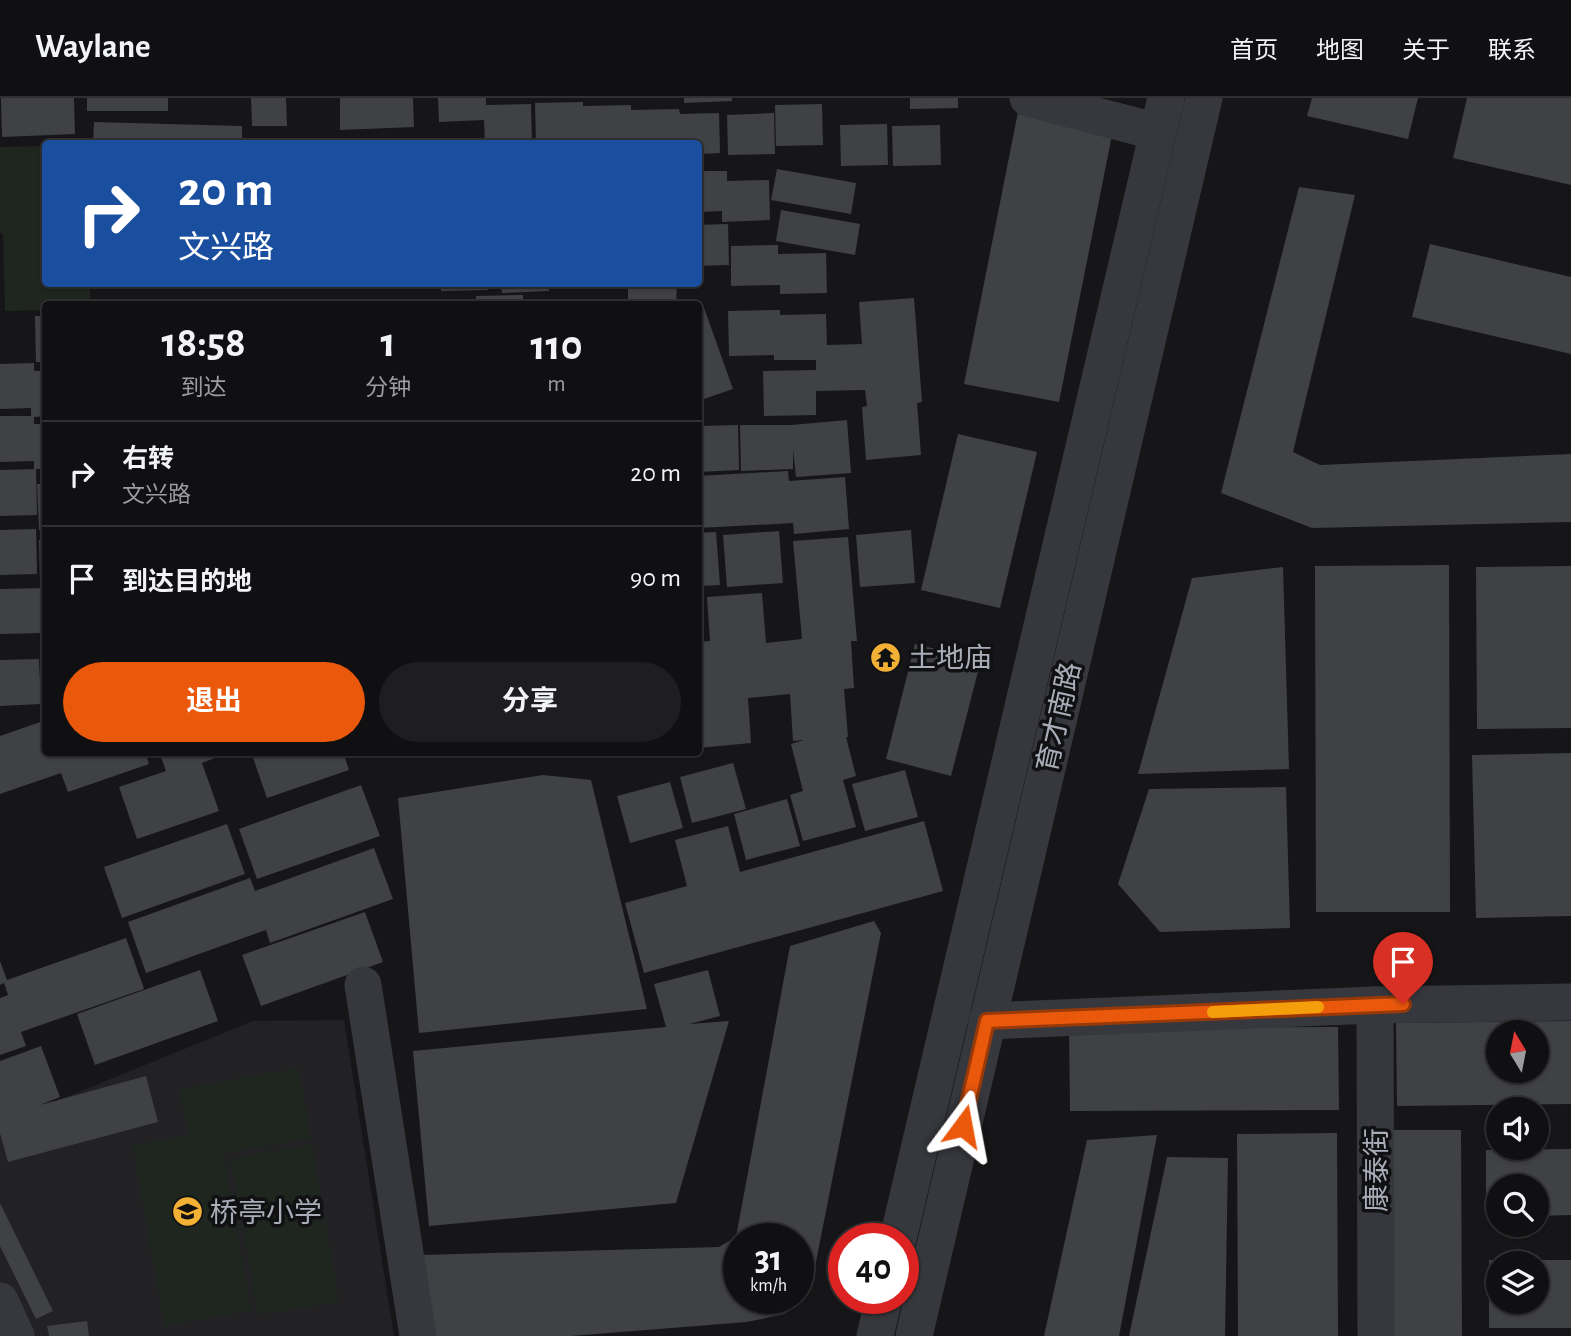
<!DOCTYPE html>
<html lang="zh">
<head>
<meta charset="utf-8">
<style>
	:root { --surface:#101012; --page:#1e1e20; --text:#f1f3f6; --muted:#9c9d9f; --line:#303032; --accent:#ea580c }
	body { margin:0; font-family:"Alegreya Sans","Noto Sans SC",sans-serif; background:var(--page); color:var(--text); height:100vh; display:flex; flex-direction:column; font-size:26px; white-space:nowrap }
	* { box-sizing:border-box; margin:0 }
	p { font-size:23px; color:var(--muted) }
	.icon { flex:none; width:38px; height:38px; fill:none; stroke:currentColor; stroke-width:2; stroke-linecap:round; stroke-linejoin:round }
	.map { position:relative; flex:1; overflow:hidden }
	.drawer { position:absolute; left:42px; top:203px; width:660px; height:455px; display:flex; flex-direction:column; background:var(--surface); border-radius:7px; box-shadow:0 2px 5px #0004,0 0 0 2px var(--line) }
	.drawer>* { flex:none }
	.guide { position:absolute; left:42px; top:42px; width:660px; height:147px; border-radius:7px; box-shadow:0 2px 5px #0004,0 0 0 2px var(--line); background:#1a4fa0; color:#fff; overflow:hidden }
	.needle { width:46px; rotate:350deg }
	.buttons { position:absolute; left:1486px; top:922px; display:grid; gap:14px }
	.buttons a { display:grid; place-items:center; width:63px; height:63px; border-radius:50%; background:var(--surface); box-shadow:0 2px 5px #0004,0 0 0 2px var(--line); font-size:35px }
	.speed { position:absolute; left:723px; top:1125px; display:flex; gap:14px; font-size:35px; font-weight:700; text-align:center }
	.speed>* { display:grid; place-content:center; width:91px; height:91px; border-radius:50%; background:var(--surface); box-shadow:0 2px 5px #0004,0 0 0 2px var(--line); line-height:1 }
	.speed small { font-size:18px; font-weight:400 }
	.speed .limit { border:10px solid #d22; background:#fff; color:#111 }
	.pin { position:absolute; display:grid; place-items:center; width:60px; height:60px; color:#fff; margin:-72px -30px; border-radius:50% 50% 50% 0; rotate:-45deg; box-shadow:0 0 7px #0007 }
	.pin .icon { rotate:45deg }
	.me { position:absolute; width:77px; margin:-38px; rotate:13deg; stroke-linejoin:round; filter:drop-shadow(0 0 5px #0008) }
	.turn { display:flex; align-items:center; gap:24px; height:147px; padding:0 21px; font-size:32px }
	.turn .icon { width:91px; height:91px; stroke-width:2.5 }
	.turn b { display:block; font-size:49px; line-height:60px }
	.eta { display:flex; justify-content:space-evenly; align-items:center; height:119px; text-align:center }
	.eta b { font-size:42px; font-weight:700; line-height:49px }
	.cta { display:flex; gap:14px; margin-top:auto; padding:14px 21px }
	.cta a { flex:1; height:80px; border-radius:42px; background:var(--accent); color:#fff; font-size:28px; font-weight:700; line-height:80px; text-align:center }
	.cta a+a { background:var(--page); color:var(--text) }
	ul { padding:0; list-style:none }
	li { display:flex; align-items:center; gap:21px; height:105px; padding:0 21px; border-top:2px solid var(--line) }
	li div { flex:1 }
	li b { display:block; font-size:26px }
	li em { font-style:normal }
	header { display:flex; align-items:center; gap:42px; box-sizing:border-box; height:98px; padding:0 35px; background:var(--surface); border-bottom:2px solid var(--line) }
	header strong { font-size:33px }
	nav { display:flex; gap:38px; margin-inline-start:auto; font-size:24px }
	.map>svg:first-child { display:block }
	.built { fill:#222225 }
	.green { fill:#1e261f }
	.building { fill:#404145; fill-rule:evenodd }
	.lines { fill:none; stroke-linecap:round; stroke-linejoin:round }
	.minor { stroke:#37383d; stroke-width:37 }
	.route-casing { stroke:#983908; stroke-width:18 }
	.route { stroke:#ea580c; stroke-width:12 }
	.slow { stroke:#f59e0b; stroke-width:12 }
	.labels { text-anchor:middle; stroke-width:7; stroke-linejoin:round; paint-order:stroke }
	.poi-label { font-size:28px; fill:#a8adb8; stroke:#111113; text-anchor:start }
	.street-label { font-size:28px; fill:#a8adb8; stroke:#111113 }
</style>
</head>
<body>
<header>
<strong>Waylane</strong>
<nav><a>首页</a><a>地图</a><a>关于</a><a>联系</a></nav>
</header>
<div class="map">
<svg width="1571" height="1238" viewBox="0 0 1571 1238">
	<rect width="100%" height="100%" fill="#161618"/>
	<path class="built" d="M 344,922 L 394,1238 L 16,1238 L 0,1203 L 0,1026 L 253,923 Z"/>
	<g class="green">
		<path d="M 45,48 L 46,186 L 90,186 L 90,206 L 46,206 L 45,212 L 5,213 L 3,137 L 0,135 L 0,49 Z"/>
		<path d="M 299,970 L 311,1040 L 224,1056 L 251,1213 L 164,1228 L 133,1047 L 188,1037 L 180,991 Z"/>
		<path d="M 312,1046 L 339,1204 L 258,1217 L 231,1061 Z"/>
	</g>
	<g class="building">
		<path d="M 1,0 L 74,0 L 75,36 L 2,39 Z"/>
		<rect x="87" y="0" width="81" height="13"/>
		<path d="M 251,0 L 286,0 L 287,28 L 252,28 Z"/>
		<path d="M 340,0 L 413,0 L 414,29 L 340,32 Z"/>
		<path d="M 438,0 L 486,0 L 486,7 L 531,6 L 532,46 L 485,46 L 484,22 L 439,24 Z"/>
		<path d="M 684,0 L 732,0 L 732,3 L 684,5 Z"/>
		<path d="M 910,0 L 958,0 L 958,10 L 910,11 Z"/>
		<path d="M 1312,0 L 1418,0 L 1408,41 L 1307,18 Z"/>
		<path d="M 1467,0 L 1571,0 L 1571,87 L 1453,60 Z"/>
		<path d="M 583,4 L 583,8 L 631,7 L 631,12 L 679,11 L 680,16 L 719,15 L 720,55 L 698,56 L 698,46 L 536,46 L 535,5 Z"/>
		<path d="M 822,6 L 823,47 L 776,48 L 775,7 Z"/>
		<path d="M 1019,9 L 1114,27 L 1059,304 L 964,286 Z"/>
		<path d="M 774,15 L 775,56 L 728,57 L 727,17 Z"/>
		<path d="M 94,24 L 242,28 L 242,46 L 93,46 Z"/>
		<path d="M 887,26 L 888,67 L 841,68 L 840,27 Z"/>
		<path d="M 940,27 L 941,67 L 893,68 L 892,28 Z"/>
		<path d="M 777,71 L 856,85 L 851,116 L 771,102 Z"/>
		<path d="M 698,73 L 727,73 L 727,83 L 769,82 L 770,122 L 722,124 L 722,113 L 698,114 Z"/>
		<path d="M 1299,89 L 1355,97 L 1293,354 L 1320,367 L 1571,356 L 1571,424 L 1312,430 L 1221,395 Z"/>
		<path d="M 781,112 L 860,126 L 855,157 L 776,143 Z"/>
		<path d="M 728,126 L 729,167 L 698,168 L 698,127 Z"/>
		<path d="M 1430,146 L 1571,179 L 1571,256 L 1412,219 Z"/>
		<path d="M 778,147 L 778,156 L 826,155 L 827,195 L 780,196 L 780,187 L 731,188 L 731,148 Z"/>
		<path d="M 441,186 L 488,186 L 488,192 L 441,193 Z"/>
		<path d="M 501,186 L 549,186 L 549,193 L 502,195 Z"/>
		<path d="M 628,186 L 677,186 L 676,206 L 628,204 Z"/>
		<path d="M 523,197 L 523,206 L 476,206 L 476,198 Z"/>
		<path d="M 914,200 L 922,304 L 917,305 L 921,357 L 866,362 L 862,309 L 867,308 L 865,292 L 816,293 L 816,317 L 764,318 L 763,273 L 816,272 L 816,262 L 774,262 L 774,257 L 729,258 L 728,213 L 780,212 L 780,217 L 826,216 L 827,247 L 862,246 L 859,204 Z"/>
		<path d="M 703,207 L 733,291 L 698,303 L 698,209 Z"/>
		<path d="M 35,218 L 46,218 L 46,264 L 36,264 Z"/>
		<path d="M 34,265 L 34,273 L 46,273 L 46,318 L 34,319 L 34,326 L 46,326 L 46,371 L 34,371 L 34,363 L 0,364 L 0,318 L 31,318 L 31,310 L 0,311 L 0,266 Z"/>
		<path d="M 847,322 L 851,375 L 796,379 L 793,351 L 793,371 L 741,373 L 740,327 L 792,327 Z"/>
		<path d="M 738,327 L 739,372 L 698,374 L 698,328 Z"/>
		<path d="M 958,336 L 1037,354 L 1000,510 L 921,492 Z"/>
		<path d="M 36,371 L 37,417 L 0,418 L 0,372 Z"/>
		<path d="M 788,373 L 789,383 L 845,379 L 849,431 L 794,436 L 793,425 L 698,430 L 698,378 Z"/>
		<path d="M 37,386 L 46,386 L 46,431 L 39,432 Z"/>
		<path d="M 36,431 L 37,476 L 0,477 L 0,432 Z"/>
		<path d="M 911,432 L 915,485 L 860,489 L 856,437 Z"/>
		<path d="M 779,433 L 783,485 L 727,489 L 723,437 Z"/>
		<path d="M 716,434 L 720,487 L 698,488 L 698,435 Z"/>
		<path d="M 848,439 L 857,543 L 851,543 L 854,590 L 844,591 L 848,639 L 846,639 L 856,678 L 843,682 L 856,729 L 803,743 L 790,697 L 803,693 L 791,646 L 804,642 L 793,643 L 790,596 L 748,600 L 751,645 L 698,650 L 698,544 L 710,543 L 707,499 L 762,495 L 766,545 L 802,541 L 793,443 Z"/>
		<path d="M 39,442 L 46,442 L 46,487 L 40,487 Z"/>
		<path d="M 1449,467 L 1450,814 L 1316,814 L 1315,468 Z"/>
		<path d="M 1571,468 L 1571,630 L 1477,631 L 1476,469 Z"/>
		<path d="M 1283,469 L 1289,671 L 1138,676 L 1192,480 Z"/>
		<path d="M 42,490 L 43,535 L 0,536 L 0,491 Z"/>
		<path d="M 915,546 L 981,562 L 951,678 L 886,661 Z"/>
		<path d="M 39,561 L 41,606 L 0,608 L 0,562 Z"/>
		<path d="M 46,622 L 46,654 L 145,654 L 149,666 L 68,694 L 61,675 L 0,696 L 0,638 Z"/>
		<path d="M 159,654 L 230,654 L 202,665 L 219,713 L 137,741 L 119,689 L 166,673 Z"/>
		<path d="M 251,654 L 343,654 L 349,672 L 267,700 Z"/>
		<path d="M 1571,655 L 1571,818 L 1476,820 L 1472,657 Z"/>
		<path d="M 733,665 L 746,711 L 692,725 L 680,679 Z"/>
		<path d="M 905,672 L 918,719 L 865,733 L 852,686 Z"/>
		<path d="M 543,677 L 591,682 L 647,911 L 419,935 L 398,700 Z"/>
		<path d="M 670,684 L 683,730 L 630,745 L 617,698 Z"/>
		<path d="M 361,687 L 380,738 L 257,781 L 239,731 Z"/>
		<path d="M 1286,689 L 1290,830 L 1160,834 L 1118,786 L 1149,691 Z"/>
		<path d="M 787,701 L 800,748 L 746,762 L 734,716 Z"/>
		<path d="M 924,723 L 943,793 L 644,875 L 625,805 L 687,788 L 675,742 L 728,728 L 740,774 Z"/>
		<path d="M 227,726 L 245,776 L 122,820 L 104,769 Z"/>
		<path d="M 374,750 L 393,801 L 270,845 L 266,832 L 146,875 L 128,824 L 250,780 L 255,793 Z"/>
		<path d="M 365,814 L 383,864 L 261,908 L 242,857 Z"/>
		<path d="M 874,823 L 881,835 L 812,1184 L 798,1200 L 798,1141 L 738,1141 L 738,1200 L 798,1200 L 785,1216 L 747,1224 L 571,1238 L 432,1238 L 421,1157 L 719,1149 L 736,1139 L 790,848 Z"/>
		<path d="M 126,840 L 144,891 L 21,934 L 26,948 L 0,957 L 0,900 L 8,897 L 4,885 L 0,887 L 0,863 L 7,882 Z"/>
		<path d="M 200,872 L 218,923 L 95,967 L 77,916 Z"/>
		<path d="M 708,872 L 720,918 L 689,926 L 729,923 L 676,1105 L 429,1128 L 413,953 L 666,929 L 654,886 Z"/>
		<path d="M 1571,923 L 1571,1006 L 1397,1008 L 1396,925 ZM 1498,934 L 1536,934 L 1536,973 L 1498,973 Z"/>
		<path d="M 1338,929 L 1339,1012 L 1070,1013 L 1069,930 Z"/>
		<path d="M 41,948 L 60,999 L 40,1007 L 146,978 L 158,1024 L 8,1064 L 0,1035 L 0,963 Z"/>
		<path d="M 1388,1032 L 1461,1032 L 1462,1238 L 1389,1238 Z"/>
		<path d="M 1337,1035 L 1338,1238 L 1238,1238 L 1237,1036 Z"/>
		<path d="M 1157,1037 L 1119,1238 L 1044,1238 L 1087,1042 Z"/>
		<path d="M 1571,1051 L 1571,1117 L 1536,1118 L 1536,1088 L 1498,1088 L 1498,1118 L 1486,1118 L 1486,1052 Z"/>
		<path d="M 1167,1059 L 1228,1060 L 1225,1238 L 1129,1238 Z"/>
		<path d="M 0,1105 L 53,1213 L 36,1221 L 0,1148 Z"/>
		<path d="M 1489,1162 L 1571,1162 L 1571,1230 L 1489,1230 ZM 1498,1166 L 1536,1166 L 1536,1204 L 1498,1204 Z"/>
		<path d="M 87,1223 L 89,1238 L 49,1238 L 47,1228 Z"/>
	</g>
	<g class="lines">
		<g class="minor">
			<path d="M 1028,0 L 1158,34"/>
			<path d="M 363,887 L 418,1238"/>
			<path d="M 1375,907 L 1376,1238"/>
			<path d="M 987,923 L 1375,907 L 1571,904"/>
			<path d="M 898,1141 L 1166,0"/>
			<path d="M 0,1203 L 16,1238"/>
			<path d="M 875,1238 L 884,1200"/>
			<path d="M 914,1238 L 1204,0"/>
		</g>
	</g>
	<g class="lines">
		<defs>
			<path id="route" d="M 963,1028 L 987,923 L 1403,906"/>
		</defs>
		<use href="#route" class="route-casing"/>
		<use href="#route" class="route"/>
		<path class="slow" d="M 1213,914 L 1318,909"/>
	</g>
	<defs>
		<symbol id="temple-disc" viewBox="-11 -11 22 22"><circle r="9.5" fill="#f2b134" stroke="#111113"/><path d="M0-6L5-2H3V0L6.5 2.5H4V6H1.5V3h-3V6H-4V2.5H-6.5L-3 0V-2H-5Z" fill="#111"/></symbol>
		<symbol id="school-disc" viewBox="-11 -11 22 22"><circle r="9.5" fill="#f2b134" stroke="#111113"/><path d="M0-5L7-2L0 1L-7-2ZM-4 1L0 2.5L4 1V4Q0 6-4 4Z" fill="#111"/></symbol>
	</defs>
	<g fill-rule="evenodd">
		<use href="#temple-disc" x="868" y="542" width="35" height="35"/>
		<use href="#school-disc" x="170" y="1096" width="35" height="35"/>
	</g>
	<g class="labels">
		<g class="poi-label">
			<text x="908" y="569">土地庙</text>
			<text x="210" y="1124">桥亭小学</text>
		</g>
		<g class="street-label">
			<text transform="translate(1058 619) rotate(-77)" y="10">育才南路</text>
			<text transform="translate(1376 1072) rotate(-90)" y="10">康泰街</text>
		</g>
	</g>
</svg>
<div class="buttons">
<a><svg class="needle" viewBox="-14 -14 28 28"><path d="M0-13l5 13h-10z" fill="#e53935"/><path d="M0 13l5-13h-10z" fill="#9c9d9f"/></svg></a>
<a><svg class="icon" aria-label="sound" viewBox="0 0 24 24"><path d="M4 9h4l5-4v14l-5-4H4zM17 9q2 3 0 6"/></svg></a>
<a><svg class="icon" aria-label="search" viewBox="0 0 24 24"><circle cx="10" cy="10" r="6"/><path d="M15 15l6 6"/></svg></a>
<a><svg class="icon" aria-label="layers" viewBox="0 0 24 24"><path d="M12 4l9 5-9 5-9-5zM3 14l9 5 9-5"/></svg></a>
</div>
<div class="speed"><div>31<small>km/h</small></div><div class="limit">40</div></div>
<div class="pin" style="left:1403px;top:906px;background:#d93025"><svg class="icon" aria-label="arrive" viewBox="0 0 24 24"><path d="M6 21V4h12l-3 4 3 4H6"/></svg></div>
<svg class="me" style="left:963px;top:1028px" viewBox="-20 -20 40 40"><path d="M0-17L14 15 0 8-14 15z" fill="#ea580c" stroke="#fff" stroke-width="4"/></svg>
<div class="guide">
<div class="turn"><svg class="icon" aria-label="right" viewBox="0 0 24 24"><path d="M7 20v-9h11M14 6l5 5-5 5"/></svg><div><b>20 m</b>文兴路</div></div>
</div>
<section class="drawer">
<div class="eta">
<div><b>18:58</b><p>到达</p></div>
<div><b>1</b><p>分钟</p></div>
<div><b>110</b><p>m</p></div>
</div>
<ul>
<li><svg class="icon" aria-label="right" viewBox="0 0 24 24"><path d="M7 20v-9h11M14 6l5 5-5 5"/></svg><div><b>右转</b><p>文兴路</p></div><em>20 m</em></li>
<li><svg class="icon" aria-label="arrive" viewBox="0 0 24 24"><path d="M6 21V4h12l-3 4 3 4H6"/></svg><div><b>到达目的地</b></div><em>90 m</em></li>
</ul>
<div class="cta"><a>退出</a><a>分享</a></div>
</section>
</div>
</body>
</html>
